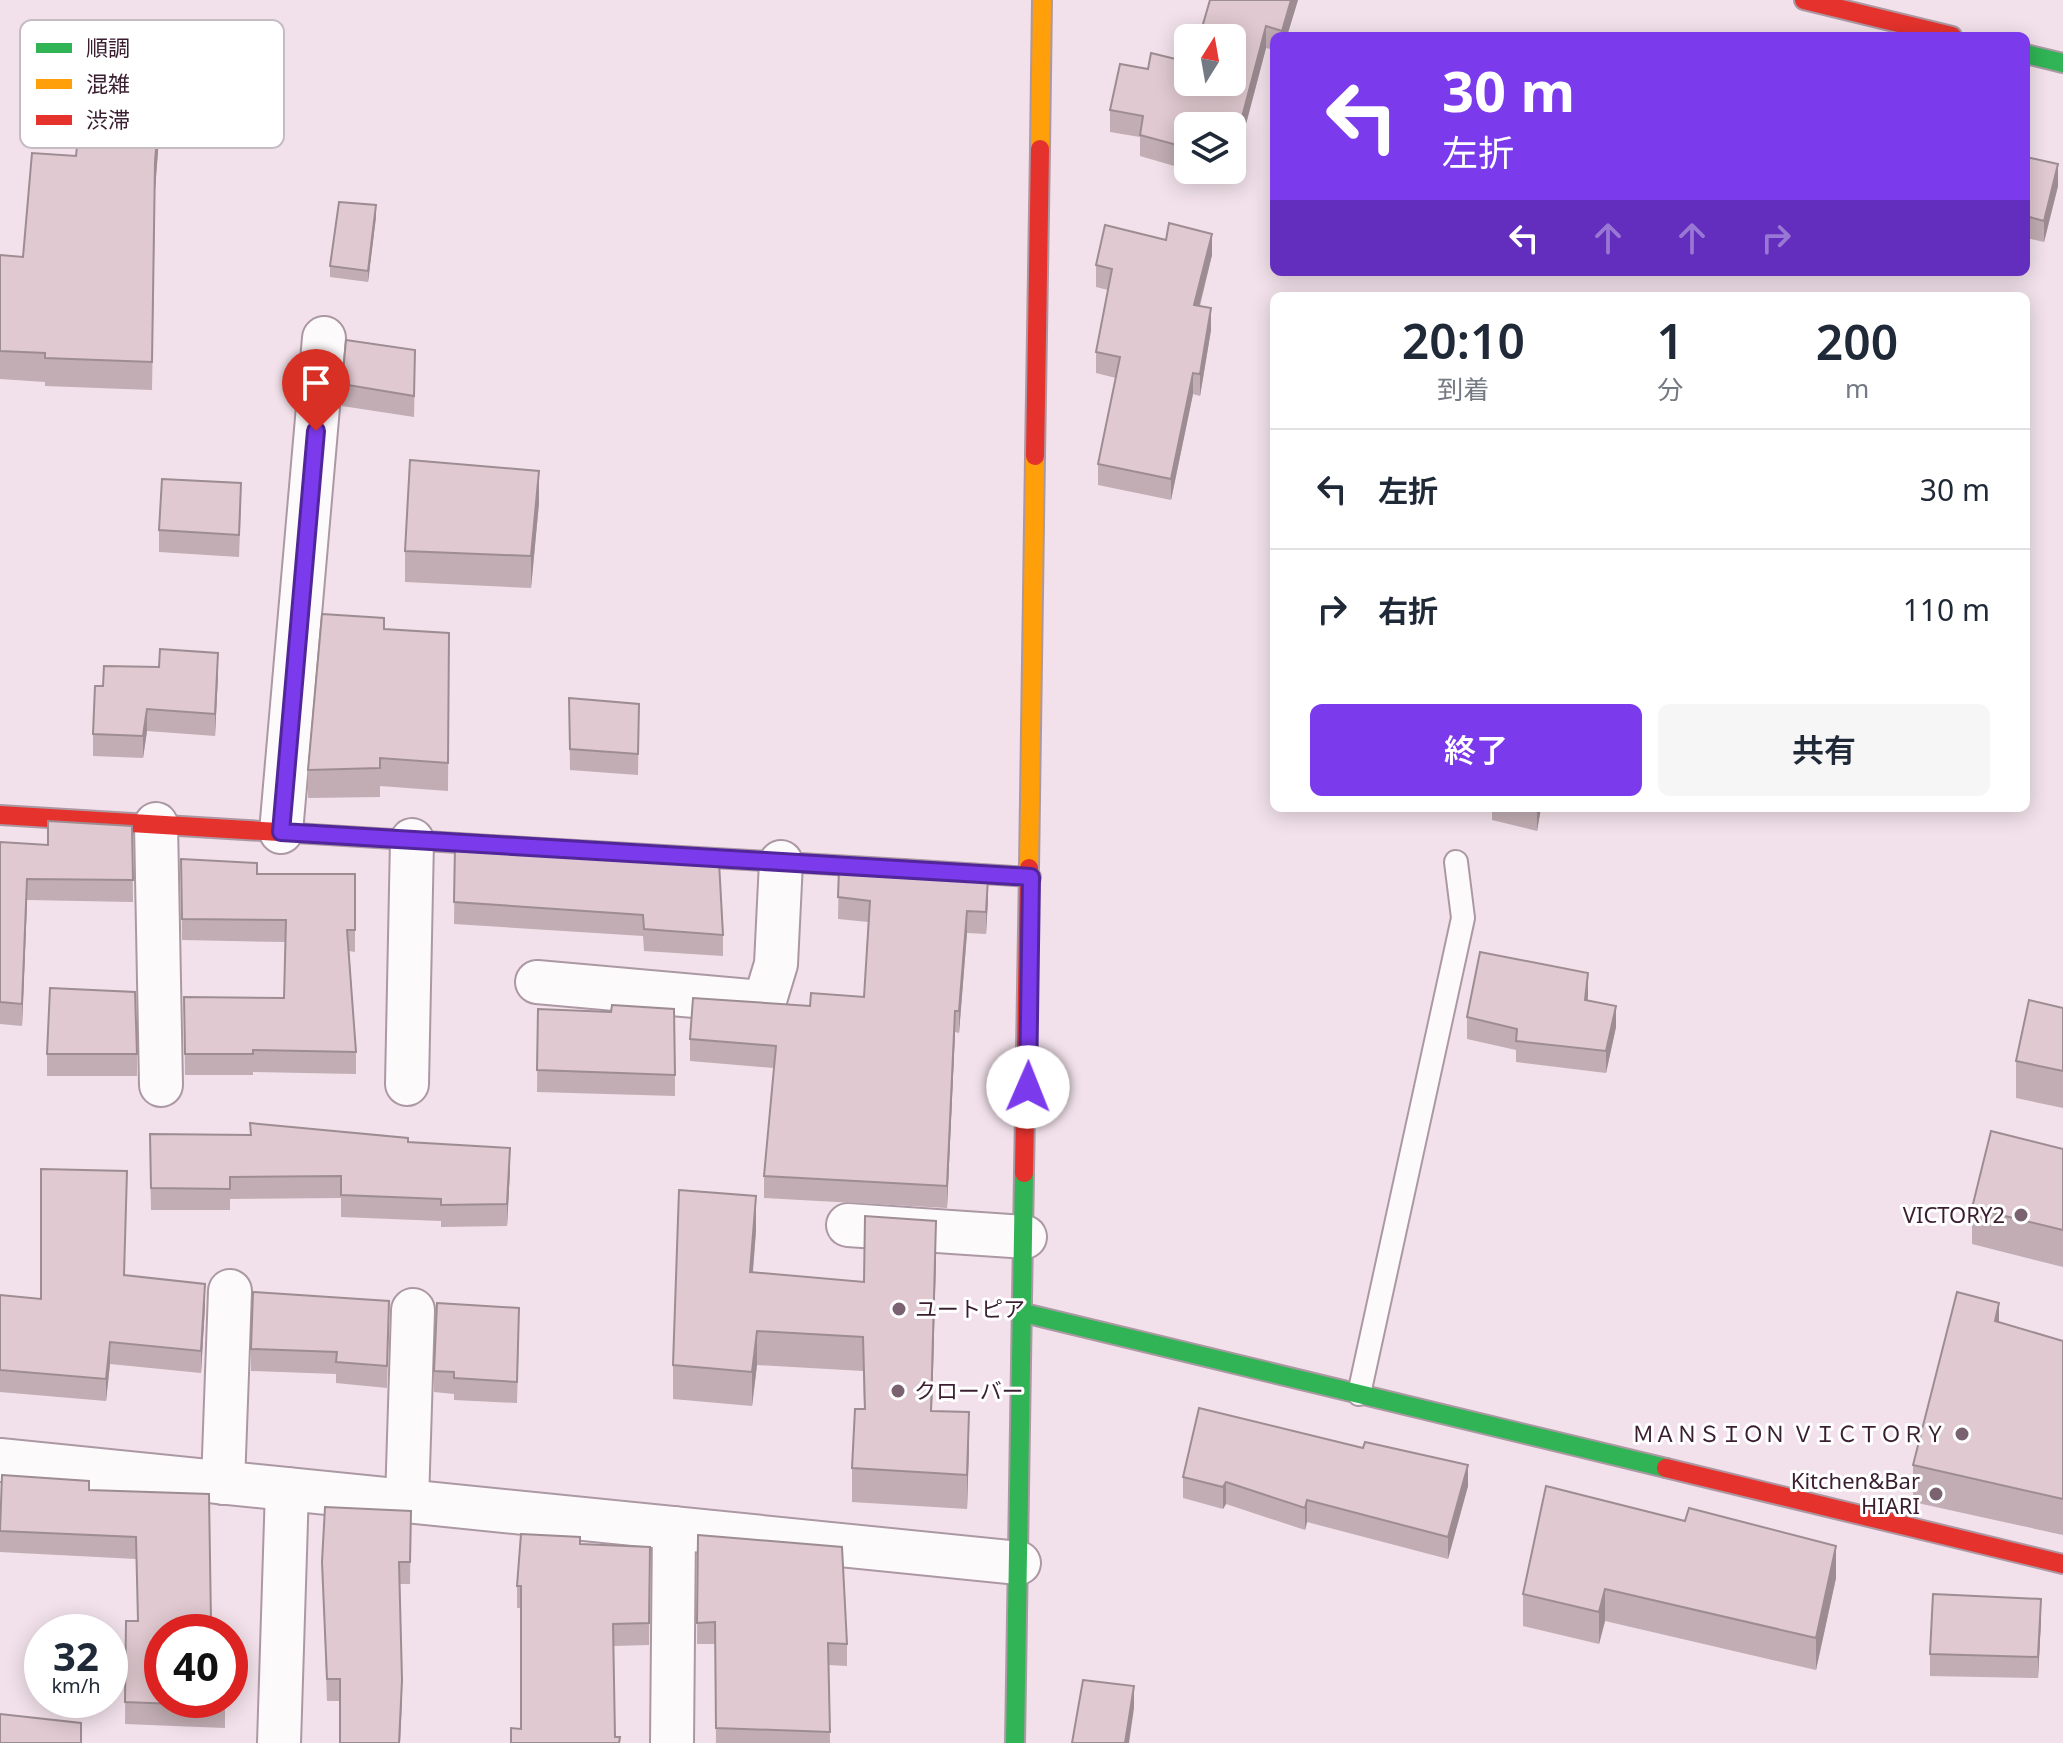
<!DOCTYPE html>
<html lang="ja">
<head>
<meta charset="utf-8">
<style>
	:root { --surface:#fff; --page:#f6f6f7; --text:#1f2937; --muted:#747a83; --line:#e0e1e3; --accent:#7c3aed }
	body { margin:0; font-family:"Noto Sans","Noto Sans JP",sans-serif; background:var(--page); color:var(--text); height:100vh; display:flex; flex-direction:column; font-size:30px; white-space:nowrap }
	* { box-sizing:border-box; margin:0 }
	p { font-size:26px; color:var(--muted) }
	.icon { flex:none; width:44px; height:44px; fill:none; stroke:currentColor; stroke-width:2; stroke-linecap:round; stroke-linejoin:round }
	.map { position:relative; flex:1; overflow:hidden }
	.panel { position:absolute; left:1270px; top:292px; width:760px; height:520px; display:flex; flex-direction:column; background:var(--surface); border-radius:12px; box-shadow:0 4px 20px #0003 }
	.panel>* { flex:none }
	.guide { position:absolute; left:1270px; top:32px; width:760px; height:244px; border-radius:12px; box-shadow:0 4px 20px #0003; background:#7c3aed; color:#fff; overflow:hidden }
	.needle { width:52px; rotate:11deg }
	.buttons { position:absolute; left:1174px; top:24px; display:grid; gap:16px }
	.buttons a { display:grid; place-items:center; width:72px; height:72px; border-radius:12px; background:var(--surface); box-shadow:0 4px 20px #0003; font-size:40px }
	.speed { position:absolute; left:24px; top:1614px; display:flex; gap:16px; font-size:40px; font-weight:700; text-align:center }
	.speed>* { display:grid; place-content:center; width:104px; height:104px; border-radius:50%; background:var(--surface); box-shadow:0 4px 20px #0003; line-height:1 }
	.speed small { font-size:20px; font-weight:400 }
	.speed .limit { border:12px solid #d22; background:#fff; color:#111 }
	.pin { position:absolute; display:grid; place-items:center; width:68px; height:68px; color:#fff; margin:-82px -34px; border-radius:50% 50% 50% 0; rotate:-45deg; box-shadow:0 0 8px #0007 }
	.pin .icon { rotate:45deg }
	.me { position:absolute; width:88px; margin:-44px; rotate:1deg; stroke-linejoin:round; filter:drop-shadow(0 0 6px #0008) }
	.turn { display:flex; align-items:center; gap:28px; height:168px; padding:0 40px; font-size:36px }
	.turn .icon { width:104px; height:104px; stroke-width:2.5 }
	.turn b { display:block; font-size:56px; line-height:68px }
	.lanes { display:flex; align-items:center; height:76px; padding:0 40px; background:#0003; justify-content:center; gap:40px; direction:ltr }
	.lanes .off { opacity:.35 }
	.eta { display:flex; justify-content:space-evenly; align-items:center; height:136px; text-align:center }
	.eta b { font-size:48px; font-weight:600; line-height:56px }
	.button { display:flex; gap:16px; margin-top:auto; padding:16px 40px }
	.button a { flex:1; height:92px; border-radius:12px; background:var(--accent); color:#fff; font-size:32px; font-weight:600; line-height:92px; text-align:center }
	.button a+a { background:var(--page); color:var(--text) }
	ul { padding:0; list-style:none }
	li { display:flex; align-items:center; gap:24px; height:120px; padding:0 40px; border-top:2px solid var(--line) }
	li div { flex:1 }
	li b { display:block; font-size:30px }
	li em { font-style:normal }
	.map>svg:first-child { display:block }
	.lines { fill:none; stroke-linecap:round; stroke-linejoin:round }
	.lane-casing { stroke:#ac98a3; stroke-width:26 }
	.street-casing { stroke:#ac98a3; stroke-width:46 }
	.fast-casing { stroke:#ac98a3; stroke-width:22 }
	.slow-casing { stroke:#ac98a3; stroke-width:22 }
	.jam-casing { stroke:#ac98a3; stroke-width:22 }
	.lane { stroke:#fdfafc; stroke-width:22 }
	.street { stroke:#fdfafc; stroke-width:42 }
	.fast { stroke:#30b455; stroke-width:18 }
	.slow { stroke:#ff9f0a; stroke-width:18 }
	.jam { stroke:#e5322d; stroke-width:18 }
	.wall { fill:#c1adb3 }
	.shaded-wall { fill:#9d8d92 }
	.building { fill:#e0c9d0; stroke:#9d8d92; stroke-width:2 }
	.route-casing { stroke:#51269a; stroke-width:20 }
	.route { stroke:#7c3aed; stroke-width:14 }
	.poi-dot { fill:#7a6270; stroke:#fff; stroke-width:3 }
	.labels { text-anchor:middle; stroke-width:6; stroke-linejoin:round; paint-order:stroke }
	.poi-label { font-size:22px; fill:#3a1e2f; stroke:#fff; text-anchor:end }
	.key { fill:#fff; stroke:#c4bcc1; stroke-width:2 }
	.key-label { font-size:22px; fill:#3a1e2f }
</style>
</head>
<body>
<div class="map">
<svg width="2063" height="1743" viewBox="0 0 2063 1743">
	<rect width="100%" height="100%" fill="#f2e1ea"/>
	<g class="lines">
		<defs>
			<path id="lane" d="M 1359,1394 L 1463,918 L 1456,862"/>
			<g id="street">
				<path d="M 156,824 L 161,1085"/>
				<path d="M 281,832 L 324,338"/>
				<path d="M 537,982 L 750,1001 L 766,997 L 776,964 L 781,862"/>
				<path d="M 407,1084 L 412,840"/>
				<path d="M 848,1225 L 1025,1237"/>
				<path d="M 0,1460 L 1019,1563"/>
				<path d="M 223,1483 L 230,1291"/>
				<path d="M 407,1501 L 413,1310"/>
				<path d="M 279,1743 L 287,1489"/>
				<path d="M 672,1743 L 674,1528"/>
			</g>
			<g id="fast">
				<path d="M 2026,54 L 2063,63"/>
				<path d="M 491,845 L 904,869"/>
				<path d="M 1024,1313 L 1666,1468"/>
				<path d="M 1015,1743 L 1024,1173"/>
			</g>
			<g id="slow">
				<path d="M 1040,149 L 1042,0"/>
				<path d="M 1029,868 L 1035,456"/>
				<path d="M 904,869 L 1031,877"/>
			</g>
			<g id="jam">
				<path d="M 1804,0 L 1952,36"/>
				<path d="M 1035,456 L 1040,149"/>
				<path d="M 0,815 L 491,845"/>
				<path d="M 1024,1173 L 1029,868"/>
				<path d="M 1666,1468 L 2063,1564"/>
			</g>
		</defs>
		<use href="#lane" class="lane-casing"/>
		<use href="#street" class="street-casing"/>
		<use href="#fast" class="fast-casing"/>
		<use href="#slow" class="slow-casing"/>
		<use href="#jam" class="jam-casing"/>
		<use href="#lane" class="lane"/>
		<use href="#street" class="street"/>
		<use href="#fast" class="fast"/>
		<use href="#slow" class="slow"/>
		<use href="#jam" class="jam"/>
	</g>
	<g class="wall">
		<path d="M 1210,0 L 1298,0 L 1287,36 L 1274,36 L 1274,50 L 1266,48 L 1231,181 L 1189,170 L 1232,170 L 1232,126 L 1188,126 L 1188,170 L 1140,156 L 1140,137 L 1110,132 L 1110,110 L 1188,82 Z"/>
		<path d="M 163,87 L 155,190 L 152,390 L 45,386 L 45,382 L 0,379 L 0,255 L 23,257 L 76,156 Z"/>
		<path d="M 2026,157 L 2058,186 L 2044,242 L 2026,238 Z"/>
		<path d="M 376,217 L 368,282 L 330,277 L 330,266 Z"/>
		<path d="M 1212,255 L 1200,306 L 1211,330 L 1200,396 L 1193,394 L 1171,500 L 1098,485 L 1098,464 L 1116,378 L 1096,373 L 1096,352 L 1108,290 L 1096,287 L 1096,265 Z"/>
		<path d="M 415,372 L 414,417 L 342,406 L 342,384 Z"/>
		<path d="M 539,503 L 531,588 L 405,582 L 405,551 Z"/>
		<path d="M 241,505 L 239,557 L 159,552 L 159,530 Z"/>
		<path d="M 384,629 L 449,633 L 448,791 L 380,786 L 380,797 L 308,798 L 308,770 Z"/>
		<path d="M 218,674 L 215,736 L 147,731 L 143,758 L 93,756 L 93,734 L 103,686 Z"/>
		<path d="M 569,698 L 639,704 L 638,775 L 570,770 Z"/>
		<path d="M 1492,808 L 1541,808 L 1537,831 L 1492,820 Z"/>
		<path d="M 132,826 L 133,902 L 27,900 L 22,1026 L 0,1024 L 0,842 L 48,845 Z"/>
		<path d="M 455,846 L 723,935 L 723,956 L 644,951 L 643,936 L 454,924 Z"/>
		<path d="M 181,859 L 257,874 L 355,874 L 355,952 L 349,951 L 356,1052 L 356,1074 L 253,1072 L 253,1075 L 185,1075 L 184,997 L 284,998 L 285,942 L 182,940 Z"/>
		<path d="M 839,869 L 988,899 L 986,934 L 967,933 L 959,1033 L 955,1032 L 947,1208 L 764,1198 L 764,1176 L 774,1068 L 690,1061 L 690,1039 L 810,1006 L 864,997 L 868,922 L 838,919 Z"/>
		<path d="M 1588,995 L 1588,1000 L 1616,1027 L 1606,1073 L 1516,1062 L 1516,1050 L 1467,1039 L 1467,1017 Z"/>
		<path d="M 2063,1008 L 2063,1108 L 2016,1098 L 2016,1061 Z"/>
		<path d="M 538,1009 L 675,1075 L 675,1096 L 537,1092 Z"/>
		<rect x="47" y="1054" width="90" height="22"/>
		<path d="M 408,1142 L 510,1170 L 507,1226 L 441,1227 L 441,1221 L 341,1217 L 341,1198 L 230,1199 L 230,1210 L 151,1210 L 150,1156 Z"/>
		<path d="M 2063,1149 L 2063,1267 L 1972,1244 L 1972,1208 Z"/>
		<path d="M 756,1230 L 753,1272 L 864,1282 L 936,1255 L 932,1411 L 969,1446 L 967,1509 L 852,1502 L 852,1468 L 864,1409 L 863,1371 L 757,1365 L 752,1406 L 673,1399 L 673,1365 Z"/>
		<path d="M 125,1275 L 205,1306 L 201,1373 L 110,1364 L 106,1401 L 0,1392 L 0,1295 L 41,1299 Z"/>
		<path d="M 1999,1322 L 2063,1341 L 2063,1535 L 1913,1502 L 1913,1465 Z"/>
		<path d="M 389,1323 L 387,1388 L 336,1383 L 336,1374 L 251,1371 L 251,1349 Z"/>
		<path d="M 519,1329 L 517,1403 L 454,1400 L 454,1394 L 434,1392 L 434,1371 Z"/>
		<path d="M 1183,1477 L 1468,1486 L 1448,1559 L 1307,1522 L 1305,1530 L 1226,1504 L 1223,1509 L 1183,1498 Z"/>
		<path d="M 89,1490 L 209,1494 L 211,1623 L 225,1700 L 225,1728 L 125,1724 L 126,1621 L 138,1621 L 136,1559 L 0,1552 L 0,1523 Z"/>
		<path d="M 411,1511 L 410,1584 L 400,1584 L 402,1701 L 327,1701 L 322,1562 Z"/>
		<path d="M 1685,1521 L 1836,1578 L 1816,1670 L 1605,1621 L 1599,1644 L 1523,1626 L 1523,1594 Z"/>
		<path d="M 698,1535 L 847,1644 L 847,1666 L 829,1665 L 830,1743 L 716,1743 L 715,1644 L 697,1644 Z"/>
		<path d="M 580,1544 L 650,1547 L 649,1645 L 613,1646 L 521,1608 L 517,1608 L 517,1586 Z"/>
		<path d="M 2041,1620 L 2038,1678 L 1930,1676 L 1930,1654 Z"/>
	</g>
	<g class="shaded-wall">
		<path d="M 1291,0 L 1298,0 L 1287,36 L 1282,36 L 1282,31 Z"/>
		<path d="M 1266,26 L 1266,48 L 1231,181 L 1232,155 Z"/>
		<path d="M 163,58 L 163,87 L 155,190 L 152,390 L 155,162 Z"/>
		<path d="M 2058,164 L 2058,186 L 2044,242 L 2044,221 Z"/>
		<path d="M 376,205 L 376,217 L 368,282 L 368,271 Z"/>
		<path d="M 1212,234 L 1212,255 L 1194,327 L 1194,305 Z"/>
		<path d="M 1211,308 L 1211,330 L 1200,396 L 1200,374 Z"/>
		<path d="M 1193,373 L 1193,394 L 1171,500 L 1171,479 Z"/>
		<path d="M 539,471 L 539,503 L 531,588 L 531,556 Z"/>
		<path d="M 218,653 L 218,674 L 215,736 L 215,714 Z"/>
		<path d="M 147,709 L 147,731 L 143,758 L 143,736 Z"/>
		<path d="M 1537,808 L 1541,808 L 1537,831 Z"/>
		<path d="M 988,878 L 988,899 L 986,934 L 986,912 Z"/>
		<path d="M 27,879 L 27,900 L 22,1026 L 22,1004 Z"/>
		<path d="M 967,911 L 967,933 L 959,1033 L 959,1011 Z"/>
		<path d="M 1588,973 L 1588,995 L 1585,1021 L 1585,1000 Z"/>
		<path d="M 1616,1006 L 1616,1027 L 1606,1073 L 1606,1051 Z"/>
		<path d="M 955,1011 L 955,1032 L 947,1208 L 947,1186 Z"/>
		<path d="M 510,1148 L 510,1170 L 507,1226 L 507,1204 Z"/>
		<path d="M 756,1196 L 756,1230 L 750,1306 L 750,1272 Z"/>
		<path d="M 936,1221 L 936,1255 L 931,1445 L 931,1411 Z"/>
		<path d="M 205,1284 L 205,1306 L 201,1373 L 201,1351 Z"/>
		<path d="M 1999,1303 L 1999,1339 L 1995,1321 Z"/>
		<path d="M 757,1331 L 757,1365 L 752,1406 L 752,1372 Z"/>
		<path d="M 110,1342 L 110,1364 L 106,1401 L 106,1379 Z"/>
		<path d="M 969,1412 L 969,1446 L 967,1509 L 967,1475 Z"/>
		<path d="M 1468,1465 L 1468,1486 L 1448,1559 L 1448,1537 Z"/>
		<path d="M 1226,1482 L 1226,1504 L 1223,1509 L 1223,1487 Z"/>
		<path d="M 1307,1500 L 1307,1522 L 1305,1530 L 1305,1508 Z"/>
		<path d="M 1836,1546 L 1836,1578 L 1816,1670 L 1816,1638 Z"/>
		<path d="M 1605,1589 L 1605,1621 L 1599,1644 L 1599,1612 Z"/>
		<path d="M 2041,1599 L 2041,1620 L 2038,1678 L 2038,1657 Z"/>
		<path d="M 402,1680 L 402,1701 L 400,1743 L 399,1743 Z"/>
		<path d="M 1134,1686 L 1134,1708 L 1129,1743 L 1125,1743 Z"/>
	</g>
	<g class="building">
		<path d="M 1210,0 L 1291,0 L 1282,31 L 1266,26 L 1232,155 L 1232,126 L 1188,126 L 1188,148 L 1140,135 L 1143,116 L 1110,110 L 1120,64 L 1148,69 L 1151,53 L 1188,62 L 1188,82 L 1232,82 L 1232,38 L 1199,38 Z"/>
		<path d="M 88,46 L 163,58 L 155,162 L 152,362 L 45,358 L 45,353 L 0,351 L 0,255 L 23,257 L 32,153 L 76,156 Z"/>
		<path d="M 2026,157 L 2058,164 L 2044,221 L 2026,216 Z"/>
		<path d="M 339,202 L 376,205 L 368,271 L 330,266 Z"/>
		<path d="M 1169,223 L 1212,234 L 1194,305 L 1211,308 L 1200,374 L 1193,373 L 1171,479 L 1098,464 L 1120,357 L 1096,352 L 1112,269 L 1096,265 L 1105,225 L 1166,240 Z"/>
		<path d="M 346,340 L 415,350 L 414,396 L 342,384 Z"/>
		<path d="M 410,460 L 539,471 L 531,556 L 405,551 Z"/>
		<path d="M 162,479 L 241,483 L 239,535 L 159,530 Z"/>
		<path d="M 322,614 L 384,618 L 384,629 L 449,633 L 448,763 L 380,758 L 380,768 L 308,770 Z"/>
		<path d="M 160,649 L 218,653 L 215,714 L 147,709 L 143,736 L 93,734 L 95,686 L 103,686 L 104,666 L 159,667 Z"/>
		<path d="M 569,698 L 639,704 L 638,754 L 570,749 Z"/>
		<path d="M 48,821 L 132,826 L 133,880 L 27,879 L 22,1004 L 0,1002 L 0,842 L 48,845 Z"/>
		<path d="M 455,846 L 719,862 L 723,935 L 644,929 L 643,915 L 454,902 Z"/>
		<path d="M 181,859 L 257,863 L 257,874 L 355,874 L 355,930 L 347,930 L 356,1052 L 253,1050 L 253,1054 L 185,1054 L 184,997 L 284,998 L 286,920 L 182,919 Z"/>
		<path d="M 839,869 L 988,878 L 986,912 L 967,911 L 959,1011 L 955,1011 L 947,1186 L 764,1176 L 776,1046 L 690,1039 L 693,998 L 810,1006 L 811,993 L 864,997 L 870,901 L 838,897 Z"/>
		<path d="M 1480,952 L 1588,973 L 1585,1000 L 1616,1006 L 1606,1051 L 1516,1041 L 1517,1029 L 1467,1017 Z"/>
		<path d="M 50,988 L 135,992 L 137,1054 L 47,1054 Z"/>
		<path d="M 2029,1000 L 2063,1008 L 2063,1071 L 2016,1061 Z"/>
		<path d="M 612,1005 L 674,1009 L 675,1075 L 537,1070 L 538,1009 L 611,1012 Z"/>
		<path d="M 250,1123 L 408,1138 L 408,1142 L 510,1148 L 507,1204 L 441,1205 L 441,1199 L 341,1195 L 341,1176 L 230,1177 L 230,1189 L 151,1188 L 150,1134 L 251,1135 Z"/>
		<path d="M 1991,1131 L 2063,1149 L 2063,1230 L 1972,1208 Z"/>
		<path d="M 41,1169 L 127,1171 L 124,1275 L 205,1284 L 201,1351 L 110,1342 L 106,1379 L 0,1370 L 0,1295 L 41,1299 Z"/>
		<path d="M 679,1190 L 756,1196 L 750,1272 L 864,1282 L 865,1216 L 936,1221 L 931,1411 L 969,1412 L 967,1475 L 852,1468 L 855,1409 L 865,1409 L 863,1337 L 757,1331 L 752,1372 L 673,1365 Z"/>
		<path d="M 253,1292 L 389,1301 L 387,1366 L 336,1362 L 337,1352 L 251,1349 Z"/>
		<path d="M 1957,1292 L 1999,1303 L 1995,1321 L 2063,1341 L 2063,1499 L 1913,1465 Z"/>
		<path d="M 437,1303 L 519,1308 L 517,1382 L 454,1378 L 454,1372 L 434,1371 Z"/>
		<path d="M 1199,1408 L 1363,1448 L 1365,1442 L 1468,1465 L 1448,1537 L 1307,1500 L 1305,1508 L 1226,1482 L 1223,1487 L 1183,1477 Z"/>
		<path d="M 2,1475 L 89,1481 L 89,1490 L 209,1494 L 211,1623 L 221,1624 L 222,1632 L 162,1632 L 162,1700 L 225,1700 L 225,1706 L 125,1702 L 126,1621 L 138,1621 L 136,1537 L 0,1531 Z"/>
		<path d="M 1546,1486 L 1685,1521 L 1689,1508 L 1836,1546 L 1816,1638 L 1605,1589 L 1599,1612 L 1523,1594 Z"/>
		<path d="M 325,1507 L 411,1511 L 410,1562 L 399,1562 L 402,1680 L 399,1743 L 340,1743 L 340,1679 L 327,1679 L 322,1562 Z"/>
		<path d="M 521,1534 L 580,1537 L 580,1544 L 650,1547 L 649,1623 L 613,1624 L 615,1737 L 620,1737 L 619,1743 L 511,1743 L 511,1728 L 521,1729 L 521,1586 L 517,1586 Z"/>
		<path d="M 698,1535 L 842,1547 L 847,1644 L 828,1643 L 830,1732 L 716,1728 L 715,1622 L 697,1623 Z"/>
		<path d="M 1933,1594 L 2041,1599 L 2038,1657 L 1930,1654 Z"/>
		<path d="M 1083,1680 L 1134,1686 L 1125,1743 L 1072,1743 Z"/>
		<path d="M 0,1714 L 81,1723 L 81,1743 L 0,1743 Z"/>
	</g>
	<g class="lines">
		<defs>
			<path id="route" d="M 316,431 L 281,832 L 1031,877 L 1028,1087"/>
		</defs>
		<use href="#route" class="route-casing"/>
		<use href="#route" class="route"/>
	</g>
	<g class="poi-dot">
		<circle cx="2021" cy="1215" r="8"/>
		<circle cx="899" cy="1309" r="8"/>
		<circle cx="898" cy="1391" r="8"/>
		<circle cx="1962" cy="1434" r="8"/>
		<circle cx="1936" cy="1494" r="8"/>
	</g>
	<g class="labels">
		<g class="poi-label">
			<text x="2005" y="1223">VICTORY2</text>
			<text x="915" y="1317" text-anchor="start">ユートピア</text>
			<text x="914" y="1399" text-anchor="start">クローバー</text>
			<text x="1946" y="1442">ＭＡＮＳＩＯＮ ＶＩＣＴＯＲＹ</text>
			<text x="1920" y="1489">Kitchen&amp;Bar<tspan x="1920" dy="25">HIARI</tspan></text>
		</g>
	</g>
	<rect x="20" y="20" width="264" height="128" rx="12" class="key"/>
	<rect x="36" y="43" width="36" height="10" fill="#30b455"/>
	<rect x="36" y="79" width="36" height="10" fill="#ff9f0a"/>
	<rect x="36" y="115" width="36" height="10" fill="#e5322d"/>
	<g class="key-label">
		<text x="86" y="56">順調</text>
		<text x="86" y="92">混雑</text>
		<text x="86" y="128">渋滞</text>
	</g>
</svg>
<div class="buttons">
<a><svg class="needle" viewBox="-14 -14 28 28"><path d="M0-13l5 13h-10z" fill="#e53935"/><path d="M0 13l5-13h-10z" fill="#747a83"/></svg></a>
<a><svg class="icon" aria-label="layers" viewBox="0 0 24 24"><path d="M12 4l9 5-9 5-9-5zM3 14l9 5 9-5"/></svg></a>
</div>
<div class="speed"><div>32<small>km/h</small></div><div class="limit">40</div></div>
<div class="pin" style="left:316px;top:431px;background:#d93025"><svg class="icon" aria-label="arrive" viewBox="0 0 24 24"><path d="M6 21V4h12l-3 4 3 4H6"/></svg></div>
<svg class="me" style="left:1028px;top:1087px" viewBox="-20 -20 40 40"><circle r="19" fill="#fff"/><path d="M0-13L10 11 0 6-10 11z" fill="#7c3aed"/></svg>
<div class="guide">
<div class="turn"><svg class="icon" aria-label="left" viewBox="0 0 24 24"><path d="M17 20v-9H6M10 6l-5 5 5 5"/></svg><div><b>30 m</b>左折</div></div>
<div class="lanes"><svg class="icon" aria-label="left" viewBox="0 0 24 24"><path d="M17 20v-9H6M10 6l-5 5 5 5"/></svg><svg class="icon off" aria-label="ahead" viewBox="0 0 24 24"><path d="M12 20V5M6 11l6-6 6 6"/></svg><svg class="icon off" aria-label="ahead" viewBox="0 0 24 24"><path d="M12 20V5M6 11l6-6 6 6"/></svg><svg class="icon off" aria-label="right" viewBox="0 0 24 24"><path d="M7 20v-9h11M14 6l5 5-5 5"/></svg></div>
</div>
<section class="panel">
<div class="eta">
<div><b>20:10</b><p>到着</p></div>
<div><b>1</b><p>分</p></div>
<div><b>200</b><p>m</p></div>
</div>
<ul>
<li><svg class="icon" aria-label="left" viewBox="0 0 24 24"><path d="M17 20v-9H6M10 6l-5 5 5 5"/></svg><div><b>左折</b></div><em>30 m</em></li>
<li><svg class="icon" aria-label="right" viewBox="0 0 24 24"><path d="M7 20v-9h11M14 6l5 5-5 5"/></svg><div><b>右折</b></div><em>110 m</em></li>
</ul>
<div class="button"><a>終了</a><a>共有</a></div>
</section>
</div>
</body>
</html>
